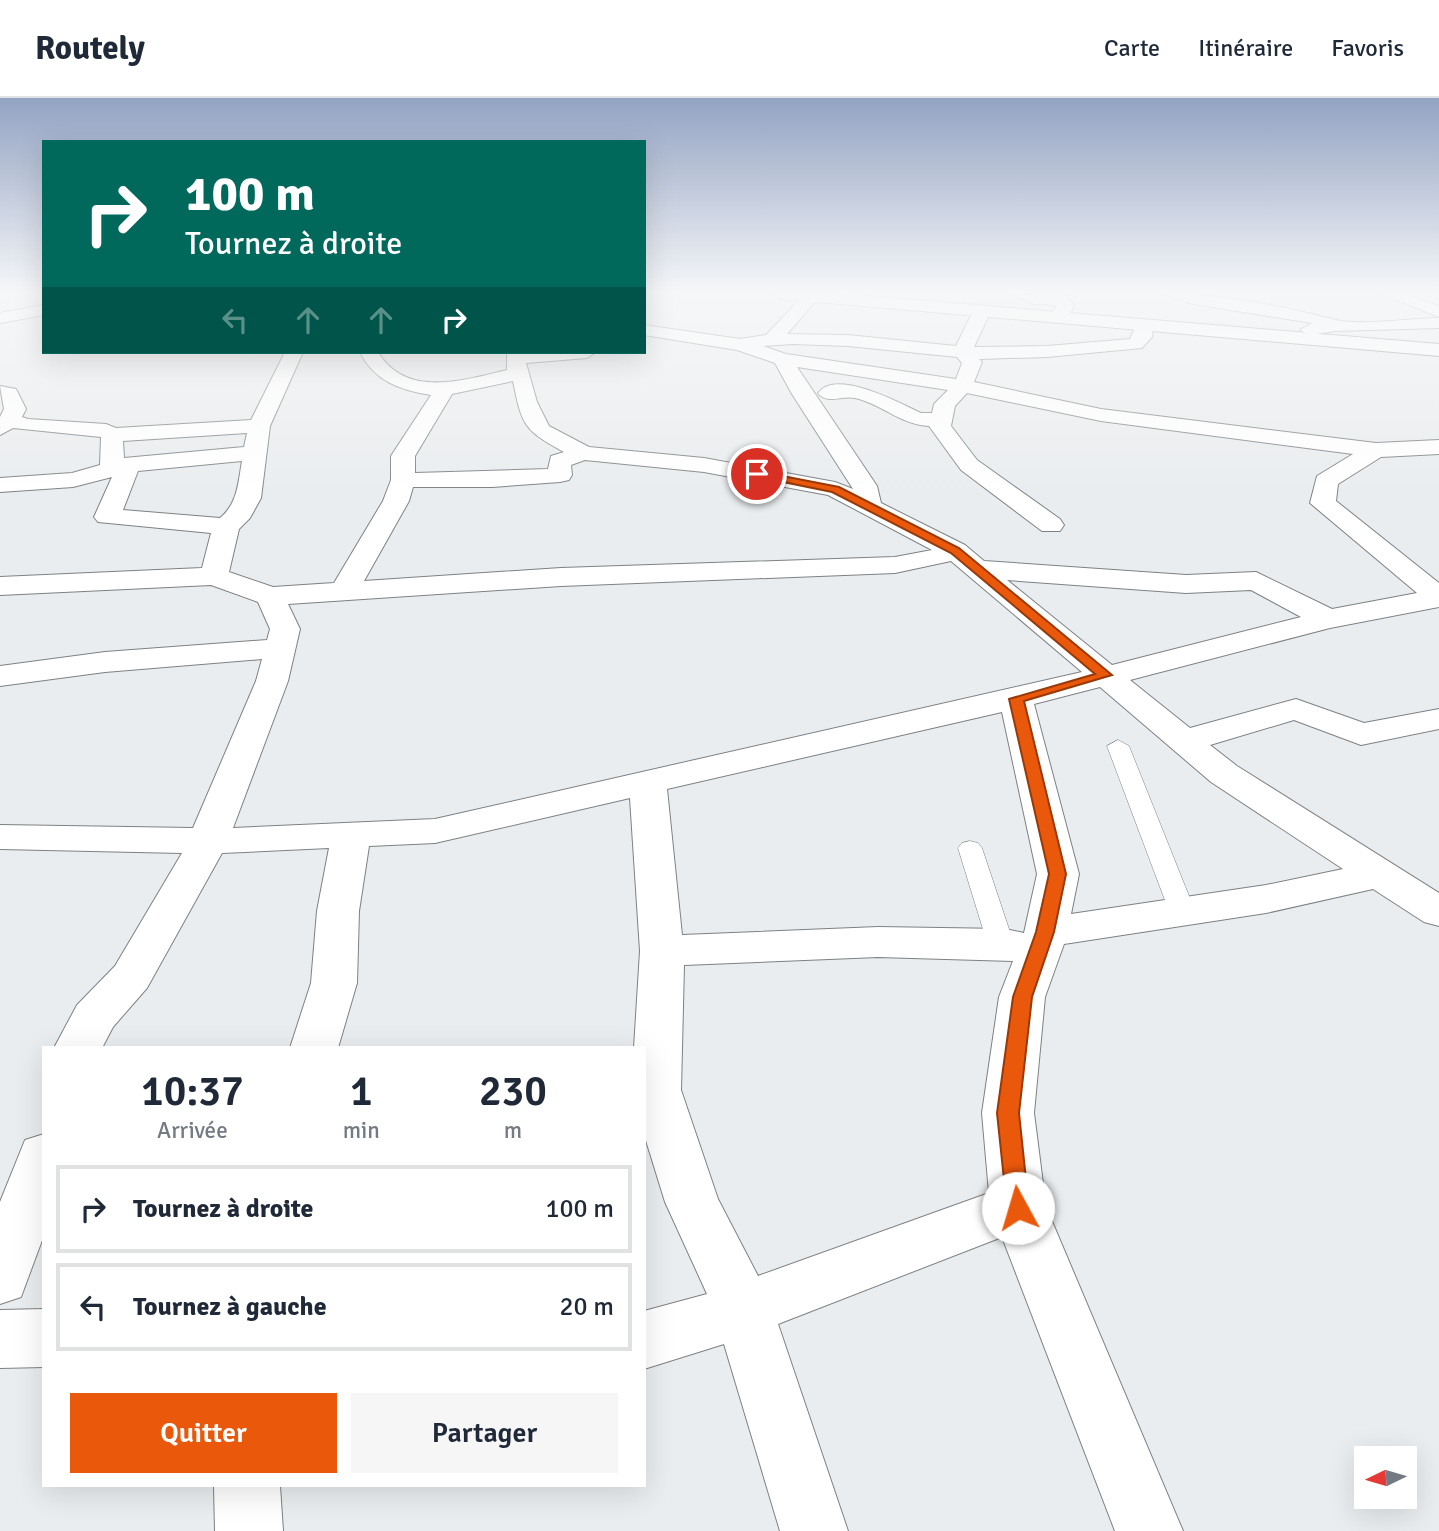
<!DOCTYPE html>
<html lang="fr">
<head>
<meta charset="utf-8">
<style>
	:root { --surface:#fff; --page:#f6f6f7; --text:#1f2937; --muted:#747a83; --line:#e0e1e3; --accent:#ea580c }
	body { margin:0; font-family:Signika,sans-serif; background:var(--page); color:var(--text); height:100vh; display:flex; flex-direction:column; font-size:26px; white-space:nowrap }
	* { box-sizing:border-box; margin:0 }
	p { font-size:23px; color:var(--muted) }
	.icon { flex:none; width:38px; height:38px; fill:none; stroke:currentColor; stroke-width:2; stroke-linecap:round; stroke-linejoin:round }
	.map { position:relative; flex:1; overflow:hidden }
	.drawer { position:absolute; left:42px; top:948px; width:604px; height:441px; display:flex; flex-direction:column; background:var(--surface); border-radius:0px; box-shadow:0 7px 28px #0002 }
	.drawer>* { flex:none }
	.hud { position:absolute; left:42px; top:42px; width:604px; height:214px; border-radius:0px; box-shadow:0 7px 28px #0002; background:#00695c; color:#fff; overflow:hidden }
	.needle { width:46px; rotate:265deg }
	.tools { position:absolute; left:1354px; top:1348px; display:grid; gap:14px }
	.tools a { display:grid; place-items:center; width:63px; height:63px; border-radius:0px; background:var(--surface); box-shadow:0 7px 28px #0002; font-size:35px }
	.pin { position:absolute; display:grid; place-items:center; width:60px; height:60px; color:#fff; margin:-30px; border:4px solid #fff; border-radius:50%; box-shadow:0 2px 7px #0007 }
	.me { position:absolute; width:77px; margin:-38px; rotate:354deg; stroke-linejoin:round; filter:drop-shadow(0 0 5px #0008) }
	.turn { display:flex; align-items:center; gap:24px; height:147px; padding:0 28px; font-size:32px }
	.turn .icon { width:91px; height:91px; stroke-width:2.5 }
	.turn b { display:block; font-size:49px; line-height:60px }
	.lanes { display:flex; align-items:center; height:66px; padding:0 28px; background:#0003; justify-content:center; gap:35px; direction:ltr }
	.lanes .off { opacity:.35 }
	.eta { display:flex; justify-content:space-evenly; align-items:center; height:119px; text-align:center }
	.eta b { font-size:42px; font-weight:600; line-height:49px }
	.action { display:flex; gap:14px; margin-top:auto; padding:14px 28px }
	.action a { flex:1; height:80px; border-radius:0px; background:var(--accent); color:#fff; font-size:28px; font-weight:600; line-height:80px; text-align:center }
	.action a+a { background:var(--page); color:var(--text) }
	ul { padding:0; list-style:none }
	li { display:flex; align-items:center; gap:21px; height:88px; margin:0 14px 10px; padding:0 14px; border:4px solid var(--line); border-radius:0px }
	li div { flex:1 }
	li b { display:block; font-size:26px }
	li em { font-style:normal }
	header { display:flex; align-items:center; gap:42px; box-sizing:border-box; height:98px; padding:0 35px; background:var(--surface); border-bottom:2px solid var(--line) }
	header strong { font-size:33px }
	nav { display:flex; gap:38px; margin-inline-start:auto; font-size:24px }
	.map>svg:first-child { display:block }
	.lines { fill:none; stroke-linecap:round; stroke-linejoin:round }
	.service-casing { stroke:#7e8183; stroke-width:1 }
	.minor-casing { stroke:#7e8183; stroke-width:2 }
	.tertiary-casing { stroke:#7e8183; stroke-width:2 }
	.service { fill:#fff; fill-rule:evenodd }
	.minor { fill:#fff; fill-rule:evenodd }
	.tertiary { fill:#fff; fill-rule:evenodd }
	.route { fill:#ea580c; stroke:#983908; stroke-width:2 }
</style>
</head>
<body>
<header>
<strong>Routely</strong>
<nav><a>Carte</a><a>Itinéraire</a><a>Favoris</a></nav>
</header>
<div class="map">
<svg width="1439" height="1433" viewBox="0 0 1439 1433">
	<rect width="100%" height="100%" fill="#eaedef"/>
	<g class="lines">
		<defs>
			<g id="service">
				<path d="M 1118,642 L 1129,648 L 1195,813 L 1191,819 L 1182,821 L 1173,819 L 1169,813 L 1107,648 Z"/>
				<path d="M 970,743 L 978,745 L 982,750 L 1011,837 L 1018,846 L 1014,852 C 1001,856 993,853 986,841 L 958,750 L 962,745 Z"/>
			</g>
			<g id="minor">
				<path d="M 805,196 L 822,196 L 787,236 L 848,237 L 956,248 L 973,213 L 982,208 L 991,213 L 974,249 L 1047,248 L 1130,241 L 1138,223 L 1144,222 L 1153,227 L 1152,239 L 1142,250 L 1047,259 L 979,261 L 982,264 L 974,284 L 1101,311 L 1376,345 L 1439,342 L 1439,356 L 1381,359 L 1338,386 L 1336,403 L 1439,485 L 1439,509 L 1330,530 L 1130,582 L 1190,630 L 1296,601 L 1364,625 L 1439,611 L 1439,631 L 1361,647 L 1294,622 L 1210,647 L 1237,668 L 1439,795 L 1439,828 L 1424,824 L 1373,791 L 1266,815 L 1064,846 L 1045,899 L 1034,1015 L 1046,1109 L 1183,1433 L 1115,1433 L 1002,1139 L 778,1226 L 848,1433 L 780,1433 L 724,1246 L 644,1271 L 644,1213 L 707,1196 L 665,1104 L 644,1036 L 644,950 L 634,950 L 640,853 L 630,700 L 435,745 L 369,748 L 359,813 L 357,885 L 338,950 L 290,950 L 311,885 L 317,813 L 329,750 L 222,755 L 147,890 L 113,929 L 102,950 L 54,950 L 77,907 L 115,868 L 182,755 L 0,751 L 0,727 L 193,730 L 256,583 L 262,561 L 105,574 L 0,588 L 0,568 L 105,554 L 267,542 L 270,531 L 258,504 L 211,487 L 0,497 L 0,479 L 202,470 L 211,435 L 98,424 L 94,419 L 112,379 L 73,389 L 0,394 L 0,380 L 72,375 L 100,367 L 101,339 L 13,330 L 0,337 L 0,319 L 4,311 L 0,288 L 16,291 L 26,311 L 22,319 L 28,321 L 106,326 L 116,330 L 251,322 L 285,254 L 303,254 L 270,328 L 261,400 L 250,420 L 239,431 L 229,474 L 273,489 L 334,485 L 383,403 L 391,382 L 391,358 L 431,297 C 400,292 374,283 360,254 L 378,254 C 406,301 464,282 507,272 L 507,254 L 596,254 L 587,260 L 526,265 L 537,304 L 549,328 L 589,349 L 704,360 L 835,384 L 853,391 L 792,296 L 775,265 L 737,252 L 644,237 L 644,227 L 740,241 L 766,237 ZM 793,246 L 848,248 L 957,259 L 962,265 L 956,281 L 786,256 L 763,248 ZM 797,269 L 948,292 L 934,306 L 932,315 L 921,315 C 900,305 836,270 818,295 C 827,307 842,297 855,300 C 882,306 901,327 929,328 L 961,372 L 1042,433 L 1060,433 L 1064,427 L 1060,421 L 977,362 L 951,328 L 955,308 L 967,295 L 1101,323 L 1353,356 L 1317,378 L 1310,405 L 1417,495 L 1332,511 L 1256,474 L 1186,477 L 984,463 L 965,447 L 881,405 L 877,388 ZM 513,283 C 522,328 524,332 564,354 L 551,358 L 548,371 L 415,375 L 415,358 L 452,296 ZM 247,335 L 244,349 L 124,360 L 123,343 ZM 585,362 L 704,374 L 828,397 L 932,452 L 895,459 L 561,470 L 364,483 L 409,403 L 413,389 L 492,389 L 560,384 L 569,382 L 572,377 L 571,367 ZM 242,363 C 238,385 238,405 220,420 L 123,412 L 138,373 ZM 951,463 L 1082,574 L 435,721 L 233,730 L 288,583 L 300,531 L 288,506 L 561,488 L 895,475 ZM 1007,482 L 1186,495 L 1251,492 L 1301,519 L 1112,567 ZM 1100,589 L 1211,684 L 1343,771 L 1266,787 L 1071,816 L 1079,776 L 1034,606 ZM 1002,614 L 1037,776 L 1024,835 L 1005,831 L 878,829 L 682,837 L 667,691 ZM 878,859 L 1013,863 L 999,899 L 982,1015 L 989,1095 L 758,1178 L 718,1101 L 681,992 L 684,867 Z"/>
				<path d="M 1013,196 L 1062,197 L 1068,198 L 1074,208 L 1065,224 L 1059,225 L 1050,220 L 1057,207 L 1034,206 Z"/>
				<path d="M 1165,196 C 1223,196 1281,208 1336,222 C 1360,228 1412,220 1439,220 L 1439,230 L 1336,233 L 1309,237 L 1300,232 L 1312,225 L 1193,206 Z"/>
				<path d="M 1382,196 L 1406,196 L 1439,208 L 1439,219 Z"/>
				<path d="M 44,207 L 44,217 L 0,225 L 0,215 Z"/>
				<path d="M 44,1036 L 44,1137 L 21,1199 L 0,1206 L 0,1104 L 25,1042 Z"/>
				<path d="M 44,1211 L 44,1269 L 0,1270 L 0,1212 Z"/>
				<path d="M 214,1388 L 280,1388 L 283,1433 L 215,1433 Z"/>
			</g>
			<path id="tertiary" d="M 774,196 L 844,196 L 1439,246 L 1439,258 L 782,201 Z"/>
		</defs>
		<use href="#service" class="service-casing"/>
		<use href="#minor" class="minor-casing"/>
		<use href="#tertiary" class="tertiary-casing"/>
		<use href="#service" class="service"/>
		<use href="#minor" class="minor"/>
		<use href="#tertiary" class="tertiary"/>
	</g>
	<linearGradient id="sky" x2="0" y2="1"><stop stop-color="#93a3c3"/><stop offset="0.49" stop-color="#f6f7f8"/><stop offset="1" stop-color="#f6f7f8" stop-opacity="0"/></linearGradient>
	<rect width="1439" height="397" fill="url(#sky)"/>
	<path class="route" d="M 757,373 L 839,389 L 959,450 L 1112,577 L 1024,603 L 1066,776 L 1054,834 L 1032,899 L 1019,1015 L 1029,1110 L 1026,1116 L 1018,1119 L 1010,1116 L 1007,1110 L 997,1015 L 1013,899 L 1036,834 L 1049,776 L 1009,601 L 1095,576 L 951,455 L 832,394 L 754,378 Z"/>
</svg>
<div class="tools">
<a><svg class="needle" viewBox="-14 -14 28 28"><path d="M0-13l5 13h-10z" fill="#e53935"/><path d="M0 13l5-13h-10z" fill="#747a83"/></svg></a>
</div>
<div class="pin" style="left:757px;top:376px;background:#d93025"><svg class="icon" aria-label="arrive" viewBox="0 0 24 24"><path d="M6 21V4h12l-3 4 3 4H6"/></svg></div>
<svg class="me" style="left:1018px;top:1110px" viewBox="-20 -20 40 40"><circle r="19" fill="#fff"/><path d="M0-13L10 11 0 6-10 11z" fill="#ea580c"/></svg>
<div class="hud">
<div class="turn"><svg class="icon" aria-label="right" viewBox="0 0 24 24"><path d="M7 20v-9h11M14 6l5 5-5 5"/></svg><div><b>100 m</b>Tournez à droite</div></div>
<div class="lanes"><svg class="icon off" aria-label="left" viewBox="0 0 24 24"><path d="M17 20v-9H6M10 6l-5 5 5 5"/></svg><svg class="icon off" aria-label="ahead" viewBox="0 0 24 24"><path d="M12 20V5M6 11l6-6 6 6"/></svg><svg class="icon off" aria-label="ahead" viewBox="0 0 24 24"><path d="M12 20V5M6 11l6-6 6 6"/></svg><svg class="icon" aria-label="right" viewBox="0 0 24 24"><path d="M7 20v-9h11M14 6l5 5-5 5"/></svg></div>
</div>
<section class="drawer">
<div class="eta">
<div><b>10:37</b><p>Arrivée</p></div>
<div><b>1</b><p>min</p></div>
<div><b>230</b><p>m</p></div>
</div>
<ul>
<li><svg class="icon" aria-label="right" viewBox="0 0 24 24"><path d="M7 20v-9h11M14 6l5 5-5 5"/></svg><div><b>Tournez à droite</b></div><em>100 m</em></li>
<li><svg class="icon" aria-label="left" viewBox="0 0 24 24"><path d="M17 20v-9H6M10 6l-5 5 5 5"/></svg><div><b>Tournez à gauche</b></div><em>20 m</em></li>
</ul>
<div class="action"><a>Quitter</a><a>Partager</a></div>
</section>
</div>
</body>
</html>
